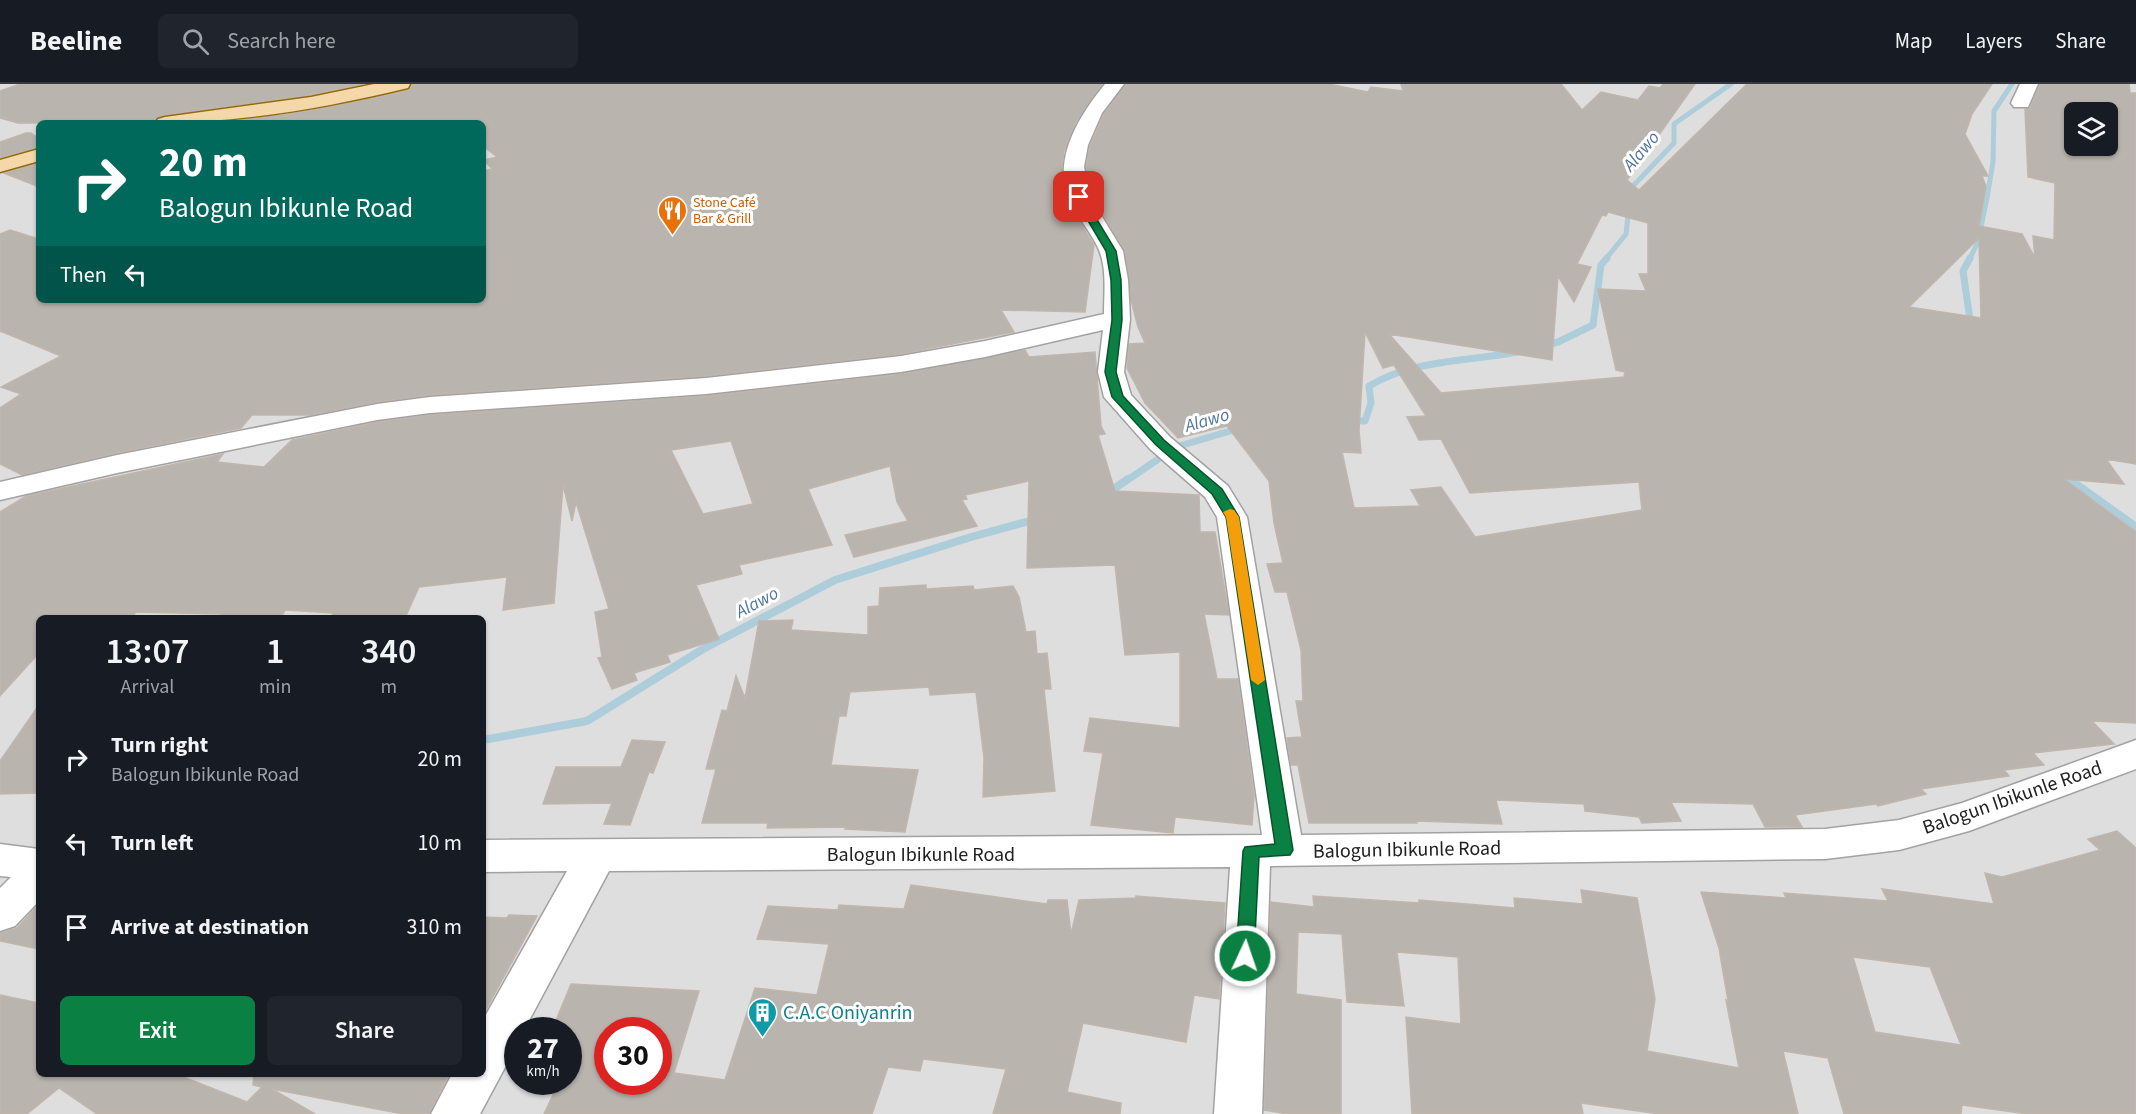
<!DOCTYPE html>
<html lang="en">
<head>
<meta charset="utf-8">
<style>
	:root { --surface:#171b24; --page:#20242c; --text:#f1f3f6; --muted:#9ea1a6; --line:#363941; --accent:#0b8043 }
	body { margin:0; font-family:"Source Sans 3",sans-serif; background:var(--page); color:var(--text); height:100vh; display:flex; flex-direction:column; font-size:22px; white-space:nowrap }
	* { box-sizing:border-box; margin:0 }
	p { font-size:20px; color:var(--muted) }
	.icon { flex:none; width:33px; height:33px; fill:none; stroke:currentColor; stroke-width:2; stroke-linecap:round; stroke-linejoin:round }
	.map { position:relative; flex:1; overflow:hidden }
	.side { position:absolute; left:36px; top:531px; width:450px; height:462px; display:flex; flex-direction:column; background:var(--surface); border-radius:9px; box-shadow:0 2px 4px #0004 }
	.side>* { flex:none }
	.top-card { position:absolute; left:36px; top:36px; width:450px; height:183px; border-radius:9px; box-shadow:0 2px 4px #0004; background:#00695c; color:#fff; overflow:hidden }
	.tools { position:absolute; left:2064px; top:18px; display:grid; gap:12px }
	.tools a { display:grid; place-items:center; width:54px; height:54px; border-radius:9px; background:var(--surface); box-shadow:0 2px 4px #0004; font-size:30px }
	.speed { position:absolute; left:504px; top:933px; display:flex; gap:12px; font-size:30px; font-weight:700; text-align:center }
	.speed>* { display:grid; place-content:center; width:78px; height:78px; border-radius:50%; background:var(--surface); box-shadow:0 2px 4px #0004; line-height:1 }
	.speed small { font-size:15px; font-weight:400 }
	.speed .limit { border:9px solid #d22; background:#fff; color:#111 }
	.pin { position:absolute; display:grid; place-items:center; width:51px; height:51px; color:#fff; margin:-26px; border-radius:12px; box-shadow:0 3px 9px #0006 }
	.me { position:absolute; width:66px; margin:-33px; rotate:3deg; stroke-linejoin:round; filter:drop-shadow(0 0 4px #0008) }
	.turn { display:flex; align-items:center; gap:21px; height:126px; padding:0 24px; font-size:27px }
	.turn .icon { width:78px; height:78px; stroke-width:2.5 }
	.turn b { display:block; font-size:42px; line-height:51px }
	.then { display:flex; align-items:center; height:57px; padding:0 24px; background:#0003; gap:12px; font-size:22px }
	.eta { display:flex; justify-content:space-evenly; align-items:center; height:102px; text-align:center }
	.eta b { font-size:36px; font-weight:600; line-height:42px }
	.button { display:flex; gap:12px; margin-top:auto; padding:12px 24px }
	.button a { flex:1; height:69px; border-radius:9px; background:var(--accent); color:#fff; font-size:24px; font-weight:600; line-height:69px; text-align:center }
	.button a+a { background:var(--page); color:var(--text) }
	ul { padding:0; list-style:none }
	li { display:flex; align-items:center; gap:18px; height:84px; padding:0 24px }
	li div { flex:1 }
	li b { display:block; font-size:22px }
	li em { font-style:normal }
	header { display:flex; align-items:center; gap:36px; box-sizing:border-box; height:84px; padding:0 30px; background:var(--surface); border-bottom:2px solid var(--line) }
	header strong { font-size:28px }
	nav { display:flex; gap:33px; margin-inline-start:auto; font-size:21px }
	.search { width:420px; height:54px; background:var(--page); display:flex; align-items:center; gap:15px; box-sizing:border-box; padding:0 21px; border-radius:9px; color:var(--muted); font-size:22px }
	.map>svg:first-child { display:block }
	.residential { fill:#dfdede; fill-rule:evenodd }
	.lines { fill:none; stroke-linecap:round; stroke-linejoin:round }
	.stream-far2 { stroke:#adcdda; stroke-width:5 }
	.stream-far1 { stroke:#adcdda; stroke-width:7 }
	.stream { stroke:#adcdda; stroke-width:8 }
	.building { fill:#bab4ae; stroke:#c1b6ac; stroke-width:1.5; fill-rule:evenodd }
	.minor-casing { stroke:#a2a2a2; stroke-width:3 }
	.major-casing { stroke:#906b0e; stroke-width:3 }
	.minor { fill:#fff; fill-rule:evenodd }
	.major { fill:#f4d8aa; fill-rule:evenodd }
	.route { fill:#0b8043; stroke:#07532c; stroke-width:1.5 }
	.slow { fill:#f59e0b }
	.labels { text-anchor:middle; stroke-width:6; stroke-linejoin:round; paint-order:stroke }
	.far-food-label { font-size:14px; fill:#c56008; stroke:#fff; text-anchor:start }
	.water-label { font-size:18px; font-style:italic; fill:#5276a1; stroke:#fff }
	.near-street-label { font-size:20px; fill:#212121; stroke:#fff }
	.near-culture-label { font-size:20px; fill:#0d838f; stroke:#fff; text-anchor:start }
</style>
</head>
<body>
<header>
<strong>Beeline</strong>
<div class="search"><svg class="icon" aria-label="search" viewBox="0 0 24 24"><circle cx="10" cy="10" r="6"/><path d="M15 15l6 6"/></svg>Search here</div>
<nav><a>Map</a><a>Layers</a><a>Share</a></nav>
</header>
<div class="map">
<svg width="2136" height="1030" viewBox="0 0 2136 1030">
	<rect width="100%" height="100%" fill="#f0eee8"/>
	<path class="residential" d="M 0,0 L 2136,0 L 2136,1030 L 0,1030 ZM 2074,28 L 2108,28 L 2108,62 L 2074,62 ZM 39,39 L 483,39 L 483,216 L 39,216 ZM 39,534 L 483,534 L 483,990 L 39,990 ZM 518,946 L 568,946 L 568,998 L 518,998 ZM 608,946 L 658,946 L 658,998 L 608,998 Z"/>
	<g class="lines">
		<g class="stream-far2">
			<path d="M 1631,110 L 1632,103 L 1674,59 L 1674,40 L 1731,0"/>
			<path d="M 1605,176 L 1626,150 L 1629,123"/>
			<path d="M 1969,176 L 1978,158 L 1987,114 L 1993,78 L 1994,27 L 2012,0"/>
		</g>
		<g class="stream-far1">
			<path d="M 1970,174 L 1963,187 L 1971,243"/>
			<path d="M 1543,262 L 1558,258 L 1593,241 L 1601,181 L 1607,174"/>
			<path d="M 1349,336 L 1365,337 L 1371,319 L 1369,302 C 1416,274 1470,278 1522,267"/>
			<path d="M 2060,389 L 2071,397"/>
			<path d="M 1126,397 L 1176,363 L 1240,344"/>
		</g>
		<g class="stream">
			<path d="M 2069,395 L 2136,443"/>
			<path d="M 1105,411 L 1128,395"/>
			<path d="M 483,656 L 587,637 L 703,565 L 835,496 L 971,453 L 1037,435"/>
		</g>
	</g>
	<g class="building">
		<path d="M 20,0 L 363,0 L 311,11 L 165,31 L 156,34 L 153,39 L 18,39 L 0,34 L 0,7 Z"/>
		<path d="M 417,0 L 1102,0 L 1076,38 L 1064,67 L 1062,82 L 1066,115 L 1094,161 L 1085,228 L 1001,226 L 1014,248 L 901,270 L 706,292 L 430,311 L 377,318 L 309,331 L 252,331 L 241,344 L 116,369 L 22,391 L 0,380 L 0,324 L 21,310 L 1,303 L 61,272 L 0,247 L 0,150 L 10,146 L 39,155 L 39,216 L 483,216 L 483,165 L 487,165 L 483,139 L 483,87 L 492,85 L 484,76 L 497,73 L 483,62 L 483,39 L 212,39 L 283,31 L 346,20 L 409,6 L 412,1 Z"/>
		<path d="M 1126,0 L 1329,0 L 1368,8 L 1371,3 L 1403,7 L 1401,0 L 1561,0 L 1582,26 L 1601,8 L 1638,16 L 1649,2 L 1660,4 L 1663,0 L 1695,0 L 1627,96 L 1639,106 L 1747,0 L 1992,0 L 1972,30 L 1965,50 L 1988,92 L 1982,92 L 1986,102 L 1979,142 L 2022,150 L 2035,174 L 2033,152 L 2054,156 L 2055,99 L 2028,93 L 2025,25 L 2030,24 L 2040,0 L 2129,0 L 2130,9 L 2136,9 L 2136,380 L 2106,375 L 2124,400 L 2064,395 L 2136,448 L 2136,639 L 2092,637 L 2114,660 L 2033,669 L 2044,681 L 2004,686 L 2009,692 L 1921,705 L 1926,710 L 1878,722 L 1876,720 L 1795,731 L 1802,743 L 1765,743 L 1753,720 L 1671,718 L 1681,737 L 1642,739 L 1639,733 L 1585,727 L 1584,720 L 1496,716 L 1502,740 L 1416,737 L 1417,739 L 1309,739 L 1298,681 L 1291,681 L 1287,654 L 1302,653 L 1296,617 L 1303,617 L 1301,566 L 1287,508 L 1275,508 L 1267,480 L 1283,479 L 1274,439 L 1269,397 L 1227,342 L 1178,354 L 1145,319 L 1127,284 L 1129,260 L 1145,259 L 1138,243 L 1131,216 L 1125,167 L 1092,112 L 1086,83 L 1090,62 L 1104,30 ZM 2074,28 L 2108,28 L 2108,62 L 2074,62 ZM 1608,128 L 1648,139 L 1648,190 L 1639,190 L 1646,207 L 1598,205 L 1616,286 L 1625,288 L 1624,293 L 1441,309 L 1389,250 L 1552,276 L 1558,192 L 1574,218 L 1591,183 L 1577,180 L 1602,131 L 1606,132 ZM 1979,154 L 1981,234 L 1909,223 ZM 1365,248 L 1383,284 L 1394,281 L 1426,332 L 1407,333 L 1419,356 L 1441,355 L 1470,409 L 1639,398 L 1642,426 L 1475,453 L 1441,403 L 1411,406 L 1420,422 L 1354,424 L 1342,368 L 1361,369 L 1359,346 Z"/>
		<path d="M 26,49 L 31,49 L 39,55 L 39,63 L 0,74 L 0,58 Z"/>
		<path d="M 39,79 L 39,103 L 4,89 Z"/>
		<path d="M 1025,266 L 1029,273 L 1095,268 L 1101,342 L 1105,350 L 1098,351 L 1115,407 L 1199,411 L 1200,448 L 1215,448 L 1229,531 L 1204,530 L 1217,595 L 1238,595 L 1254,712 L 1252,741 L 1175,733 L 1173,749 L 1091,741 L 1103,669 L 1084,667 L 1090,634 L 1180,644 L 1180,568 L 1125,571 L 1115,481 L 1027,484 L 1029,397 L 965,411 L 967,415 L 962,416 L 977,442 L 854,473 L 845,451 L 908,437 L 897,418 L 890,382 L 808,405 L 832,461 L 739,481 L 742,490 L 696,501 L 719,555 L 667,571 L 670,578 L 634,589 L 637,596 L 612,605 L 598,574 L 602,573 L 595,528 L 609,525 L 576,418 L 572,437 L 563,401 L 554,519 L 503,526 L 507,493 L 419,503 L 405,534 L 331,534 L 333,529 L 285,526 L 281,534 L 218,534 L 221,530 L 136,528 L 132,533 L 39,534 L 39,569 L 0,612 L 0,428 L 26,412 L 223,370 L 217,378 L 264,383 L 292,356 L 377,338 L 430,331 L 706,312 L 901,290 ZM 731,357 L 753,420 L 703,430 L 671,366 Z"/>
		<path d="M 926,501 L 926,505 L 973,502 L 974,506 L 1013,502 L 1019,513 L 1026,548 L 1035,547 L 1037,570 L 1047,569 L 1051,605 L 1044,605 L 1055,707 L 983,713 L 984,674 L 976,608 L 930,611 L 929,603 L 850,608 L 846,632 L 839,632 L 831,681 L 918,686 L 905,748 L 845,745 L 846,743 L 767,744 L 768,739 L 702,739 L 716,685 L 706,685 L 722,626 L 727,627 L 736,592 L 745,614 L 759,537 L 793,536 L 791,546 L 868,551 L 868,523 L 879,522 L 880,504 Z"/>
		<path d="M 39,621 L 39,709 L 0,710 L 0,677 Z"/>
		<path d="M 632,656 L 665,658 L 653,689 L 649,688 L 630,741 L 604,740 L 612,719 L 543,720 L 556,683 L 621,683 Z"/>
		<path d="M 2117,747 L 2136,764 L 2136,1030 L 2028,1030 L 1962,1021 L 1961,1030 L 1844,1030 L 1828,974 L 1783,967 L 1798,1030 L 1660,1030 L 1581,1019 L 1583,1030 L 1412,1030 L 1406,933 L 1461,940 L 1458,873 L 1397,868 L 1404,922 L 1347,918 L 1342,850 L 1298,848 L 1296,910 L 1341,916 L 1341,1030 L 1288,1030 L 1264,1026 L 1271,818 L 1314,823 L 1313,812 L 1419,819 L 1419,816 L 1515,824 L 1514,814 L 1583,820 L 1581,806 L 1637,814 L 1655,915 L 1647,967 L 1739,984 L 1726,916 L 1728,917 L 1719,864 L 1701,808 L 1786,814 L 1784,809 L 1888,817 L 1882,805 L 1994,820 L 1985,789 L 2002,793 L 2100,766 L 2088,755 ZM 1853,873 L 1930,883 L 1961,961 L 1875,948 Z"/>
		<path d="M 911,801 L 1047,820 L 1048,816 L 1067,816 L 1071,850 L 1079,816 L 1136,814 L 1136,812 L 1225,819 L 1219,915 L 1194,911 L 1186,958 L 1083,939 L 1067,1008 L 1121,1019 L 1120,1030 L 993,1030 L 1006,985 L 923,975 L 920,987 L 888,983 L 872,1030 L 544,1030 L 559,998 L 568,998 L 568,946 L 552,946 L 571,900 L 699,907 L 674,989 L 725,996 L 755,904 L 817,911 L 829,860 L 757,855 L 768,822 L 838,826 L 839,821 L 904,825 ZM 608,946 L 658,946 L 658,998 L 608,998 Z"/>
		<path d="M 39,820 L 39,865 L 0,857 L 0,849 L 17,844 Z"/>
		<path d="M 509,831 L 537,832 L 483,931 L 483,833 L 507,834 Z"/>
		<path d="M 0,911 L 39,919 L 39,990 L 176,990 L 247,1018 L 262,1003 L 253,1001 L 254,990 L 449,990 L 429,1030 L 403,1030 L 272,1005 L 315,1030 L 97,1030 L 59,1004 L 27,1030 L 0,1030 Z"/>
	</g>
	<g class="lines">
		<defs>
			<g id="minor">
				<path d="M 1105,0 L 1124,0 L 1102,29 L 1088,61 L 1084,83 L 1090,113 L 1123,167 L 1128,196 L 1130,235 L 1124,288 L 1131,311 L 1170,353 L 1228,402 L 1247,433 L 1301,751 L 1825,745 L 1899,736 L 1962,719 L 2136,656 L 2136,685 L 1969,747 L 1899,766 L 1825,775 L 1270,782 L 1262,1030 L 1214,1030 L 1230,783 L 609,787 L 524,946 L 518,946 L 518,959 L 480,1030 L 431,1030 L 452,990 L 483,990 L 483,936 L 567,787 L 483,788 L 483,756 L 1262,751 L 1217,433 L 1205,413 L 1150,365 L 1104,313 L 1098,288 L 1103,246 L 985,273 L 901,288 L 706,310 L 430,329 L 377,336 L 117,389 L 0,416 L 0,398 L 117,371 L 377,320 L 430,313 L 706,294 L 901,272 L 985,257 L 1104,230 C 1104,210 1107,185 1099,166 C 1091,147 1076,132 1068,114 C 1053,72 1080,31 1105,0 Z"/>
				<path d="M 2020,0 L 2038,0 L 2028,23 L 2014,23 L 2011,19 Z"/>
				<path d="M 0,760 L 39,765 L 39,817 L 15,842 L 0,847 L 0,804 L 11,793 L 0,792 Z"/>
			</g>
			<g id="major">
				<path d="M 374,0 L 410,0 L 408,4 C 325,24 240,39 155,39 L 158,35 L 165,33 L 311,13 Z"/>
				<path d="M 39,65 L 39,77 L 0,88 L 0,76 Z"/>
			</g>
		</defs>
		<use href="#minor" class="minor-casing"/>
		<use href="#major" class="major-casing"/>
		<use href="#minor" class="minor"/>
		<use href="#major" class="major"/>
	</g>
	<path class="route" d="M 1076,111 L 1082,111 L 1116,167 L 1121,196 L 1122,236 L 1116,288 L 1123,312 L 1164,356 L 1222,405 L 1239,433 L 1293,766 L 1290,771 L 1259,773 L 1254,872 L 1251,877 L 1245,879 L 1238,877 L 1236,872 L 1243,767 L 1245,763 L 1275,760 L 1226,433 L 1212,410 L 1156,361 L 1112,313 L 1105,288 L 1112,236 L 1111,196 L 1106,167 L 1074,113 Z"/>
	<path class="slow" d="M 1230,425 L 1234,426 L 1239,433 L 1265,596 L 1258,601 L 1251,596 L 1226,433 L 1223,428 Z"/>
	<defs>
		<symbol id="restaurant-pin" viewBox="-11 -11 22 30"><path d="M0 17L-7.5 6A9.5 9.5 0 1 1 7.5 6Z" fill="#e8710a" stroke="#fff"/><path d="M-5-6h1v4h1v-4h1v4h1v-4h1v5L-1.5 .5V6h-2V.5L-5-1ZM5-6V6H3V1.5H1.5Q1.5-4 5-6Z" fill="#fff"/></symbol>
		<symbol id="building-pin" viewBox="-11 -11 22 30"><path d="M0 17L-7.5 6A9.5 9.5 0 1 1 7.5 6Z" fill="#0f9aa8" stroke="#fff"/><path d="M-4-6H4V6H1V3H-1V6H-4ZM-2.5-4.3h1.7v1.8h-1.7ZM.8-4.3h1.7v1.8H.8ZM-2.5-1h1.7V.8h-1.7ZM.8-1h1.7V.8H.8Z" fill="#fff"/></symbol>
	</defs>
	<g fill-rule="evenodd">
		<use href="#restaurant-pin" x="656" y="110" width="33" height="45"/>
		<use href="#building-pin" x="746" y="912" width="33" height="45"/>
	</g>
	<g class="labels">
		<g class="far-food-label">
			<text x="693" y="123">Stone Café<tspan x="693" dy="16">Bar &amp; Grill</tspan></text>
		</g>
		<g class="water-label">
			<text transform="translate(1641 67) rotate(-50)" y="6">Alawo</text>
			<text transform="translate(1207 336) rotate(-16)" y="6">Alawo</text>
			<text transform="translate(757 518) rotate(-28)" y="6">Alawo</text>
		</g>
		<g class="near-street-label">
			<text transform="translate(2012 713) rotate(-19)" y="7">Balogun Ibikunle Road</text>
			<text transform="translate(1407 765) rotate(-1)" y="7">Balogun Ibikunle Road</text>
			<text x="921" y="777">Balogun Ibikunle Road</text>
		</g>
		<g class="near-culture-label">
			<text x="783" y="935">C.A.C Oniyanrin</text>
		</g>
	</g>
</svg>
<div class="tools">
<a><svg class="icon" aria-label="layers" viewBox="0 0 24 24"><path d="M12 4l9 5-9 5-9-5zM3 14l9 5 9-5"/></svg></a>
</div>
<div class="speed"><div>27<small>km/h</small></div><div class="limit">30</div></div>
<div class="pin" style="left:1079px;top:113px;background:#d93025"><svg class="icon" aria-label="arrive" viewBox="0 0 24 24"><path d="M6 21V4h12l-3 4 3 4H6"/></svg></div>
<svg class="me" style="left:1245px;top:872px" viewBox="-20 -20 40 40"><circle r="17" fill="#0b8043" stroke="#fff" stroke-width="3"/><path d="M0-11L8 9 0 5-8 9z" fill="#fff"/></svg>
<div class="top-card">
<div class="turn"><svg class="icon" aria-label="right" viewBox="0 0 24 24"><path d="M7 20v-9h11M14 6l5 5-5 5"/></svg><div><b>20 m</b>Balogun Ibikunle Road</div></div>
<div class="then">Then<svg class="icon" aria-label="left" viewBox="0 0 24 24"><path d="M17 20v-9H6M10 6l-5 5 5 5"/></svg></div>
</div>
<section class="side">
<div class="eta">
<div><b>13:07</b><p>Arrival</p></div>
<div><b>1</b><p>min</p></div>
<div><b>340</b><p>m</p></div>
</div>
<ul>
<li><svg class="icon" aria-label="right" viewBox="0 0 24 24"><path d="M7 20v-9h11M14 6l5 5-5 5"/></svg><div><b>Turn right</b><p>Balogun Ibikunle Road</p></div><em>20 m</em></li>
<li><svg class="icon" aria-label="left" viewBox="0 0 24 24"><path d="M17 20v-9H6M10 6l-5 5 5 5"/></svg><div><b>Turn left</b></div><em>10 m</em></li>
<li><svg class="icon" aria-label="arrive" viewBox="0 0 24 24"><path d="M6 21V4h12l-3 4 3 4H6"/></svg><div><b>Arrive at destination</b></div><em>310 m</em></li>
</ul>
<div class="button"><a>Exit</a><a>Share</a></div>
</section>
</div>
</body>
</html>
